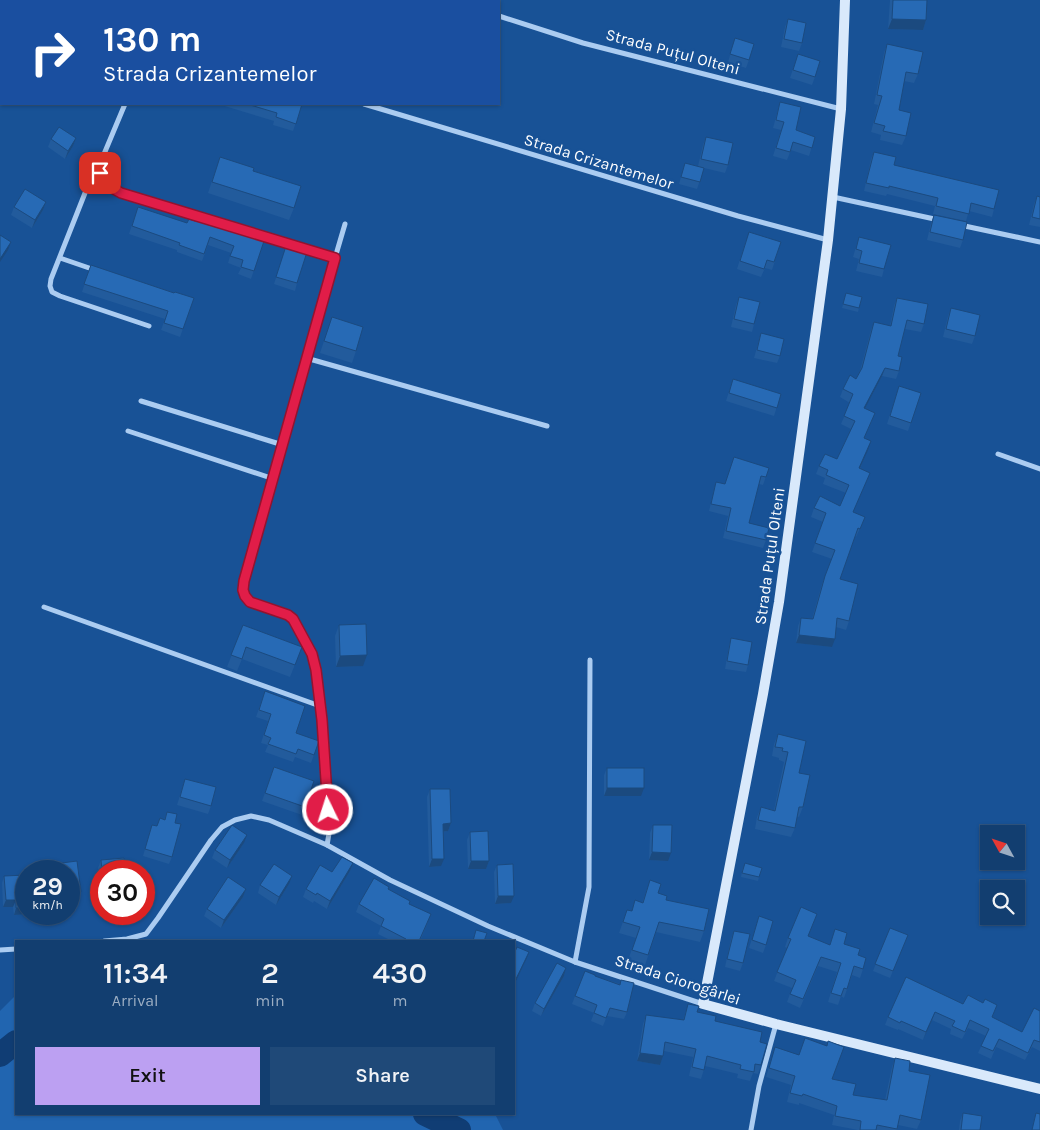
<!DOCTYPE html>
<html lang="en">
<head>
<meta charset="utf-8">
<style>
	:root { --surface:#123e70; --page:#1f4978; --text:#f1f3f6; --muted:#9caec3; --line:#315783; --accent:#bca0f2 }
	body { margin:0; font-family:Karla,sans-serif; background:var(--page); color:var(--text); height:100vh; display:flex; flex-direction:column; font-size:19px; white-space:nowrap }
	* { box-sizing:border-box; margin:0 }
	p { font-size:16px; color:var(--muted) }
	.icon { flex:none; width:28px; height:28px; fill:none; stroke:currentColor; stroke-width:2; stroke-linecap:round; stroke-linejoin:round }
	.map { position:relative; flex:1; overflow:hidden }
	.sheet { position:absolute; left:15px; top:940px; width:500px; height:175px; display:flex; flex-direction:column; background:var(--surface); border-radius:0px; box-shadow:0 1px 4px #0004,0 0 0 1px var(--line) }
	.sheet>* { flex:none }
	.top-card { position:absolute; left:0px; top:0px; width:500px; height:105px; box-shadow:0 1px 4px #0004,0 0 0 1px var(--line); background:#1a4fa0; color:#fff; overflow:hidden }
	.needle { width:32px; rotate:310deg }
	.buttons { position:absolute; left:980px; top:825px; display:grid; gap:10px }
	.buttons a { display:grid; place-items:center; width:45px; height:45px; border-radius:0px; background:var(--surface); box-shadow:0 1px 4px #0004,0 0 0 1px var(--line); font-size:25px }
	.speed { position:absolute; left:15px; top:860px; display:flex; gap:10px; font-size:25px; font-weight:700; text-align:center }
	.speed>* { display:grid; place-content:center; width:65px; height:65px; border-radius:50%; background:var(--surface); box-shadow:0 1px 4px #0004,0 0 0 1px var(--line); line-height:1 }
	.speed small { font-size:12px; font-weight:400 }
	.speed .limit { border:8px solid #d22; background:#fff; color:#111 }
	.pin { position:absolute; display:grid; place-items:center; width:42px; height:42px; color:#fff; margin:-21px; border-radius:10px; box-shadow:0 2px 8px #0006 }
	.me { position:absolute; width:55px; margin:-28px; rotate:356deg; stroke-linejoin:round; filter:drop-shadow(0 0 4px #0008) }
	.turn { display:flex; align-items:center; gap:18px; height:105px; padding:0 20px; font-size:22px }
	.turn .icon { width:65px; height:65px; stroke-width:2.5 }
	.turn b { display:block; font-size:35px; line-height:42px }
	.eta { display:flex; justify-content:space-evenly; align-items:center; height:85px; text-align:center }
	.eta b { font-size:30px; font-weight:600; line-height:35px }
	.cta { display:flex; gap:10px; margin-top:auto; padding:10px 20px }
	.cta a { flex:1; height:58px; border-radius:0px; background:var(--accent); color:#111; font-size:20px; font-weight:600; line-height:58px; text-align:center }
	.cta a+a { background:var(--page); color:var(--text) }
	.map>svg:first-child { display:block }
	.green { fill:#2165b0 }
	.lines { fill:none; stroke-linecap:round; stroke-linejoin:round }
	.river { stroke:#103d74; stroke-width:24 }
	.street { stroke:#abccf1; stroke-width:5 }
	.secondary { stroke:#d9e9fb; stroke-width:10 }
	.wall { fill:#225b9c }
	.shaded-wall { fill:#1b4a7f }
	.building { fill:#276ab5; stroke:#1b4a7f }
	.route-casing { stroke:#92132f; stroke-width:12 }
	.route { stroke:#e11d48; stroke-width:9 }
	.labels { text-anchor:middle; stroke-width:5; stroke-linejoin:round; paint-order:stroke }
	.street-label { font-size:16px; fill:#fff; stroke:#185296 }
</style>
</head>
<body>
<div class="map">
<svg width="1040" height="1130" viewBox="0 0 1040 1130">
	<rect width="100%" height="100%" fill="#185296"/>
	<path class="green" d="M 16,995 L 16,1114 L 495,1114 L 503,1130 L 0,1130 L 0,1011 Z"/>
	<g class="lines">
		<g class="river">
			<path d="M 0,1055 L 16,1042"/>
			<path d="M 425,1114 L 459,1130"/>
		</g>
		<g class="street">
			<path d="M 449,0 L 453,1"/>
			<path d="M 499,16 L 583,43 L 841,109"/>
			<path d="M 125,104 L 99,166 C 101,180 109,186 121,193 L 335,258"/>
			<path d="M 364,104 L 738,216 L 828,240"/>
			<path d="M 100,173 L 92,180 L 87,188 L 51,279 L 50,286 L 52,292 L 60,296 L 149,326"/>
			<path d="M 833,197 L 939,220"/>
			<path d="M 960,225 L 1040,242"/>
			<path d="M 60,258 L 95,270"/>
			<path d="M 306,358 L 547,426"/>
			<path d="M 141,401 L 283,445"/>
			<path d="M 128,431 L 274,479"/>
			<path d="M 998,454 L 1040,469"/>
			<path d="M 44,607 L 320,706"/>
			<path d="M 327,845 L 330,828 L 322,721 L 316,670 L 311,654 L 293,619 L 288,615 L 250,602 L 245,596 L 243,590 L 244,581 C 278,462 310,342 345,224"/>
			<path d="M 104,941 L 127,939 L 146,934 L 158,918 L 211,840 L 222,827 L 235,820 L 251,816 L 269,820 L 327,845 L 390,880 L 488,926 L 575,962 L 703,1004"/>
			<path d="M 0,950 L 16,949"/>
			<path d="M 575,962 L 589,887 L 590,660"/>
			<path d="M 751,1130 L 759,1086 L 776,1024"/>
		</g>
		<path class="secondary" d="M 845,0 L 841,109 L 828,240 L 779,602 L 763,694 L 703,1004 L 776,1024 L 1040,1089"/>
	</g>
	<g class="wall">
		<path d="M 890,0 L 927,0 L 926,20 L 923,30 L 888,29 Z"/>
		<path d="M 788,19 L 802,43 L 799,51 L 781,47 L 785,27 Z"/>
		<path d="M 735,38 L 749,60 L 746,68 L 728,62 Z"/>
		<path d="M 887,44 L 918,74 L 914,83 L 904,81 L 899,110 L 906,136 L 902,145 L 880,140 L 881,135 L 871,132 L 878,105 L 874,104 L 884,53 Z"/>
		<path d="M 798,54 L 815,77 L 812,85 L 790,78 Z"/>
		<path d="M 780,102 L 796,130 L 815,137 L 809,156 L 791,150 L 787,160 L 773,156 L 781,130 L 773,128 Z"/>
		<path d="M 218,104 L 302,104 L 293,131 L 273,125 L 274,121 Z"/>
		<path d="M 706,137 L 728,165 L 725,173 L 704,168 L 697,189 L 679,184 L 685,163 L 698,166 L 703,145 Z"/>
		<path d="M 76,138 L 73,146 L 65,159 L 48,147 L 51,139 Z"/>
		<path d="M 874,152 L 894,165 L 994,209 L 992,217 L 969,211 L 966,221 L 933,214 L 935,206 L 887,194 L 886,196 L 864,191 L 871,159 Z"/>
		<path d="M 220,157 L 253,171 L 294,208 L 289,220 L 208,193 Z"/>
		<path d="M 1037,196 L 1040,197 L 1040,227 L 1029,225 L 1034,204 Z"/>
		<path d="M 46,202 L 43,210 L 32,228 L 11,215 L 14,207 Z"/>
		<path d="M 138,207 L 187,223 L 195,221 L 229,231 L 265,238 L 251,279 L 238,274 L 241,268 L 228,263 L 231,253 L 208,245 L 202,261 L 177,252 L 177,250 L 129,234 Z"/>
		<path d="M 934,215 L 963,240 L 960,248 L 927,240 L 931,223 Z"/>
		<path d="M 859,237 L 884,269 L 882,277 L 856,271 L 859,259 L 853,257 Z"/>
		<path d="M 746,240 L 781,242 L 772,270 L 765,268 L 761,277 L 737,269 Z"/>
		<path d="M 284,253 L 297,283 L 295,291 L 274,284 Z"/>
		<path d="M 91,265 L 174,293 L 194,298 L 180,337 L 161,330 L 165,319 L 82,292 Z"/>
		<path d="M 846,293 L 859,308 L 858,312 L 842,308 Z"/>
		<path d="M 739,297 L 754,324 L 752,332 L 731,327 L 736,305 Z"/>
		<path d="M 897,298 L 924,324 L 921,332 L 905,329 L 898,356 L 899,371 L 896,379 L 882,376 L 865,408 L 872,421 L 864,438 L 871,441 L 860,469 L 870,473 L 853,512 L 865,517 L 856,537 L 855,536 L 840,579 L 849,621 L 846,630 L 836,627 L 832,647 L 796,643 L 798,626 L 801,618 L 812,619 L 822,584 L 832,559 L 812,552 L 823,522 L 811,517 L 814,508 L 840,506 L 846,493 L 823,484 L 825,478 L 816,474 L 819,466 L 837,459 L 851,429 L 841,424 L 850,403 L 840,397 L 843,389 L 856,379 L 860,371 L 871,330 L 874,322 L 890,326 L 894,306 Z"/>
		<path d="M 951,308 L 975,336 L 972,344 L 943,337 L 948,316 Z"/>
		<path d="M 332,317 L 356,351 L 352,363 L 320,353 Z"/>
		<path d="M 761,333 L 780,356 L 777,363 L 754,358 Z"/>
		<path d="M 733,379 L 781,394 L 774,416 L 726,401 Z"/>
		<path d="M 899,386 L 921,393 L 908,431 L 887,424 Z"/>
		<path d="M 734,457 L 769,468 L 763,485 L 759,484 L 749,523 L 766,540 L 763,548 L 723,538 L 728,516 L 709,511 L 714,490 L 716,482 L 725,484 Z"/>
		<path d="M 243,625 L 302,647 L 290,677 L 242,659 L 237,671 L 227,667 Z"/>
		<path d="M 339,625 L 363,666 L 336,667 L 335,636 Z"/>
		<path d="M 731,638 L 748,665 L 746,672 L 725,669 L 729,646 Z"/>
		<path d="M 265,691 L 296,733 L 319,741 L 311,763 L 295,757 L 293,762 L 265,752 L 268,745 L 261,743 L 268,721 L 256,717 Z"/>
		<path d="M 778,734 L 799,773 L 803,807 L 799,817 L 797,816 L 795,828 L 791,837 L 755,829 L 757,817 L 761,807 L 774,810 L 784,762 L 779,760 L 779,758 L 772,756 L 774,744 Z"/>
		<path d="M 274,767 L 314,781 L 302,815 L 262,801 Z"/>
		<path d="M 607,768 L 641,796 L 604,796 L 604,775 Z"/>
		<path d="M 185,779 L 211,806 L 208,814 L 177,805 Z"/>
		<path d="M 430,789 L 451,823 L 448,831 L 443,832 L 441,866 L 429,867 L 427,797 Z"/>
		<path d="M 167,812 L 175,823 L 172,857 L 169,864 L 143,856 L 152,825 L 157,826 L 160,818 L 164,820 Z"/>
		<path d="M 653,825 L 668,861 L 649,860 L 650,833 Z"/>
		<path d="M 470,832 L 489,861 L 486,869 L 468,869 L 467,840 Z"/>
		<path d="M 244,843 L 227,868 L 212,858 L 215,850 Z"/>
		<path d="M 101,860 L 125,871 L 101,871 L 101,895 L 98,868 Z"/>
		<path d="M 77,861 L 81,892 L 78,900 L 69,901 L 69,871 L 51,871 L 54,864 Z"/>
		<path d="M 353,863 L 350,871 L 327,909 L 314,901 L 313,903 L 303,897 L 306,889 L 332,872 Z"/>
		<path d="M 497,865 L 511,903 L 495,904 L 494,872 Z"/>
		<path d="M 743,867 L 759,877 L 758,881 L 741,877 Z"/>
		<path d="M 4,876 L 29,914 L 14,915 L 13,907 L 3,907 L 2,883 Z"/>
		<path d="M 650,880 L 658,893 L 704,931 L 700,942 L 656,932 L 645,965 L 628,960 L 636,938 L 619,933 L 627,910 L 632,911 L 635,900 L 642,903 Z"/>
		<path d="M 289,884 L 276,905 L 258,893 L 260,885 Z"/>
		<path d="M 389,887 L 388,890 L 410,901 L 409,904 L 428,922 L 420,941 L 392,941 L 378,934 L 381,926 L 356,912 L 359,904 Z"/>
		<path d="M 246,889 L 243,897 L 221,928 L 204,916 L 207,909 Z"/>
		<path d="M 759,916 L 766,945 L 763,953 L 749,948 Z"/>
		<path d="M 814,922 L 808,936 L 830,945 L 835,929 L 844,944 L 858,955 L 863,969 L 860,978 L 852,975 L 844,998 L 841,996 L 838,1005 L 828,1002 L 837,972 L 818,966 L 800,1008 L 787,1002 L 792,988 L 774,981 L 787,948 L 785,947 L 788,938 Z"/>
		<path d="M 890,928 L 908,935 L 890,978 L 873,971 Z"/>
		<path d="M 734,931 L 743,963 L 740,971 L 725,967 L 731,939 Z"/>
		<path d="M 566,968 L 564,976 L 541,1016 L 532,1011 L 535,1003 Z"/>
		<path d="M 595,976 L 620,984 L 621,980 L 627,1012 L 624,1019 L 607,1016 L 603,1026 L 591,1021 L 594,1013 L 572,1004 L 575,996 Z"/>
		<path d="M 983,1003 L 997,1005 L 992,1018 L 1022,1032 L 1040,1011 L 1040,1051 L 1032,1047 L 1025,1060 L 996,1047 L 991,1059 L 978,1053 L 986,1036 L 968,1028 L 962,1039 L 950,1034 L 951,1029 L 932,1020 L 923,1040 L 898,1029 L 898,1030 L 885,1025 L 888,1017 L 963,1004 Z"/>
		<path d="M 688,1004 L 697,1012 L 715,1021 L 760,1042 L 761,1065 L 758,1074 L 753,1073 L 750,1081 L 737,1078 L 738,1074 L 705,1066 L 701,1079 L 689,1076 L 693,1057 L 664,1051 L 660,1065 L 637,1061 L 643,1024 L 646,1015 L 683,1020 Z"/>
		<path d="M 775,1047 L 832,1079 L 853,1095 L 885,1100 L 892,1067 L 895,1058 L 909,1071 L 921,1120 L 917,1129 L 898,1125 L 897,1130 L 858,1130 L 832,1125 L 834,1115 L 799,1103 L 799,1105 L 787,1102 L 791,1085 L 766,1077 Z"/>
		<path d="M 963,1113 L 980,1130 L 959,1130 L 960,1121 Z"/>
	</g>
	<g class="shaded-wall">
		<path d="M 892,19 L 926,20 L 923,30 L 888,29 Z"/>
		<path d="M 76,138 L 73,146 L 65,159 L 68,151 Z"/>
		<path d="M 46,202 L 43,210 L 32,228 L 35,220 Z"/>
		<path d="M 11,242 L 8,250 L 0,262 L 0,259 Z"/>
		<path d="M 885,368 L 882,376 L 861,416 L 864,408 Z"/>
		<path d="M 871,441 L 868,450 L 856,477 L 859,468 Z"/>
		<path d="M 799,635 L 835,639 L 832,647 L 796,643 Z"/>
		<path d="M 367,655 L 363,666 L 336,667 L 340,656 Z"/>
		<path d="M 607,788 L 644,788 L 641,796 L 604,796 Z"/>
		<path d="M 451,823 L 448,831 L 440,832 L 443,824 Z"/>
		<path d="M 247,835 L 244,843 L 227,868 L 230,860 Z"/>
		<path d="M 652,852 L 671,853 L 668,861 L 649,860 Z"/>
		<path d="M 432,859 L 444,859 L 441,866 L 429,867 Z"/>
		<path d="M 471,861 L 489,861 L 486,869 L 468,869 Z"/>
		<path d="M 353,863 L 350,871 L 327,909 L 330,901 Z"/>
		<path d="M 292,876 L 289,884 L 276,905 L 279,897 Z"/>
		<path d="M 246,889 L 243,897 L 221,928 L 224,920 Z"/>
		<path d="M 81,892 L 78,900 L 69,901 L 69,894 Z"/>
		<path d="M 498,896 L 514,896 L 511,903 L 495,904 Z"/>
		<path d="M 6,900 L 16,900 L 13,907 L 3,907 Z"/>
		<path d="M 26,907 L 26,914 L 29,914 L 14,915 L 16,908 Z"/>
		<path d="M 529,952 L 526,960 L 514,985 L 514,983 Z"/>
		<path d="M 566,968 L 564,976 L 541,1016 L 544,1009 Z"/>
		<path d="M 935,1012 L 932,1020 L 923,1040 L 926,1032 Z"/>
		<path d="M 640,1053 L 663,1056 L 660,1065 L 637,1061 Z"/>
	</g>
	<g class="building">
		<path d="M 893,0 L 927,0 L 926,20 L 892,19 Z"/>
		<path d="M 788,19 L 806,23 L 802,43 L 784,39 Z"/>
		<path d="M 735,38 L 754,44 L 749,60 L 730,54 Z"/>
		<path d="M 887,44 L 923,52 L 918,74 L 906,72 L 899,110 L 911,113 L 906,136 L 883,131 L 885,126 L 874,123 L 882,96 L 877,95 Z"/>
		<path d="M 798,54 L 820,61 L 815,77 L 793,70 Z"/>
		<path d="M 780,102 L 801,107 L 796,130 L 815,137 L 812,148 L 793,142 L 790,152 L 776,148 L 784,122 L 776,120 Z"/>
		<path d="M 247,104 L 302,104 L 296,124 L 276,117 L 277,113 Z"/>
		<path d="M 59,127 L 76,138 L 68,151 L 51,139 Z"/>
		<path d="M 706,137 L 733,143 L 728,165 L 701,159 Z"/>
		<path d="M 874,152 L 896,157 L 894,165 L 999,190 L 994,209 L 971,203 L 969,214 L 936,206 L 938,198 L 889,186 L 889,188 L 866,183 Z"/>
		<path d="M 220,157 L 254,168 L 253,171 L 301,186 L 294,208 L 212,182 Z"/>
		<path d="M 685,163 L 704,168 L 700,182 L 681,177 Z"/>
		<path d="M 25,189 L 46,202 L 35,220 L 14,207 Z"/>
		<path d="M 1037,196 L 1040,197 L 1040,219 L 1032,217 Z"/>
		<path d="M 138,207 L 187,223 L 189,219 L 195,221 L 196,218 L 229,231 L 230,226 L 265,238 L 254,271 L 241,267 L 243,260 L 230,256 L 234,246 L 210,237 L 204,254 L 179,245 L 180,243 L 132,226 Z"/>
		<path d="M 934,215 L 967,222 L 963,240 L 930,232 Z"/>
		<path d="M 749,232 L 781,242 L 774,262 L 767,260 L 764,269 L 740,261 Z"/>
		<path d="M 0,235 L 11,242 L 0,259 Z"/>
		<path d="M 859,237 L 891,245 L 884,269 L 859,263 L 862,251 L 856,249 Z"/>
		<path d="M 286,246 L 307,252 L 297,283 L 276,277 Z"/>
		<path d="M 91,265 L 174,293 L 175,292 L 194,298 L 183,329 L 164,323 L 168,311 L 84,284 Z"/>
		<path d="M 846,293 L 862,297 L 859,308 L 843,304 Z"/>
		<path d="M 739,297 L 760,302 L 754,324 L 734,319 Z"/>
		<path d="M 897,298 L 928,304 L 924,324 L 907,320 L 898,356 L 902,357 L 899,371 L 885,368 L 864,408 L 875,413 L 864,438 L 871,441 L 859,468 L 870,473 L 853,512 L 865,517 L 860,529 L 858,528 L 840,579 L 858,584 L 849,621 L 837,618 L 835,639 L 799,635 L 801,618 L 813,619 L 825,576 L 835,550 L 815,543 L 826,513 L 814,508 L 820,496 L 840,506 L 849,485 L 826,475 L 828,470 L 819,466 L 825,454 L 837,459 L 855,421 L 844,416 L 853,394 L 843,389 L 850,375 L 856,379 L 862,368 L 874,322 L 891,326 Z"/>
		<path d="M 951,308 L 980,315 L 975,336 L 946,329 Z"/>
		<path d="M 332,317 L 363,327 L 356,351 L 324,341 Z"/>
		<path d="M 761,333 L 784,339 L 780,356 L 757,350 Z"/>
		<path d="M 733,379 L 781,394 L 777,408 L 729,393 Z"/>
		<path d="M 899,386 L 921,393 L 911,423 L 890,416 Z"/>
		<path d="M 734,457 L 769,468 L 766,477 L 761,476 L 749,523 L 769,528 L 766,540 L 726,531 L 731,508 L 711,504 L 716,482 L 725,484 Z"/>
		<path d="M 366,624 L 367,655 L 340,656 L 339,625 Z"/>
		<path d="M 243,625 L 302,647 L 295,665 L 246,647 L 242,659 L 231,655 Z"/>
		<path d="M 731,638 L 752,642 L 748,665 L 727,661 Z"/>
		<path d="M 265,691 L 305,706 L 296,733 L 319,741 L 314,755 L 298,749 L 296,754 L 268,744 L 271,738 L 264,735 L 271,714 L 259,710 Z"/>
		<path d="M 778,734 L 806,741 L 799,773 L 810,775 L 803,807 L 799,807 L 795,828 L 758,820 L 761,807 L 775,811 L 788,752 L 782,751 L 783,748 L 775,747 Z"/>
		<path d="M 274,767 L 314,781 L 305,807 L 265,793 Z"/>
		<rect x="607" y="768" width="37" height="20"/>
		<path d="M 185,779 L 216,787 L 211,806 L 180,797 Z"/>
		<path d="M 430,789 L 450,789 L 451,823 L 443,824 L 444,859 L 432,859 Z"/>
		<path d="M 167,812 L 177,814 L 175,823 L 181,824 L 172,857 L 145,849 L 152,825 L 157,826 L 160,818 L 165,820 Z"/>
		<path d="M 232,825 L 247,835 L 230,860 L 215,850 Z"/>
		<path d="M 653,825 L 672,825 L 671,853 L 652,852 Z"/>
		<path d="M 488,831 L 489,861 L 471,861 L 470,832 Z"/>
		<path d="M 342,857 L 353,863 L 330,901 L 317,893 L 316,895 L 306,889 L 320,865 L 332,872 Z"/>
		<path d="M 124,858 L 125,871 L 102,871 L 101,860 Z"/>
		<path d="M 77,861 L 81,892 L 69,894 L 69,871 L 55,871 L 54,864 Z"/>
		<path d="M 745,863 L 762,868 L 759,877 L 742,873 Z"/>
		<path d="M 274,864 L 292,876 L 279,897 L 260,885 Z"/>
		<path d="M 513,864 L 514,896 L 498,896 L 497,865 Z"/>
		<path d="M 26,875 L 26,907 L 16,908 L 16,900 L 6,900 L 4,876 Z"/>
		<path d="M 228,877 L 246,889 L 224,920 L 207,909 Z"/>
		<path d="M 374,878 L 389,887 L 388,889 L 410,901 L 409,904 L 431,914 L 419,941 L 405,941 L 406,939 L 381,926 L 384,919 L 359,904 Z"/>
		<path d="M 650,880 L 661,884 L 658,893 L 667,896 L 666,900 L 709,909 L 704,931 L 659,922 L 648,955 L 632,950 L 640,927 L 623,922 L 627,910 L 632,911 L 635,900 L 643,903 Z"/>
		<path d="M 801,907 L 817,914 L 808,936 L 830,945 L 835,929 L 847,933 L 844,944 L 860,949 L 858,955 L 866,958 L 863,969 L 854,966 L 847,989 L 844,988 L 841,996 L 831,993 L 841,963 L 821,957 L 803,999 L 790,994 L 796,980 L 777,972 L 791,939 L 788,938 Z"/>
		<path d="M 759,916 L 773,921 L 766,945 L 752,940 Z"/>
		<path d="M 890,928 L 908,935 L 893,971 L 875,964 Z"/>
		<path d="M 476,930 L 487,933 L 484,941 L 473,941 Z"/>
		<path d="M 734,931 L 750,934 L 743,963 L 727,959 Z"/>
		<path d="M 517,947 L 529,952 L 514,983 L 514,954 Z"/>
		<path d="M 557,963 L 566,968 L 544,1009 L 535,1003 Z"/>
		<path d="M 585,971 L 595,975 L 595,976 L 620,985 L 621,980 L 634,983 L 627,1012 L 610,1008 L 606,1018 L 594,1013 L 597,1005 L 575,996 Z"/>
		<path d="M 906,977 L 963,1004 L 968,995 L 983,1003 L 985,999 L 997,1005 L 992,1017 L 1022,1032 L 1034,1008 L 1040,1011 L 1040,1042 L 1034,1040 L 1028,1053 L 999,1039 L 993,1051 L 981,1046 L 989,1029 L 970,1020 L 965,1032 L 952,1026 L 955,1021 L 935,1012 L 926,1032 L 901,1021 L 900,1023 L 888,1017 Z"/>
		<path d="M 688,1004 L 699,1006 L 697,1012 L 716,1016 L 715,1021 L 762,1032 L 760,1042 L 767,1044 L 761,1065 L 755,1064 L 754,1072 L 740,1069 L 741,1065 L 707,1056 L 704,1070 L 692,1067 L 696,1049 L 665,1042 L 663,1056 L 640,1053 L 646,1015 L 684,1020 Z"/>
		<path d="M 805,1038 L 827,1046 L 828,1041 L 844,1047 L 832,1079 L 856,1084 L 853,1095 L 887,1100 L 895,1058 L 910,1061 L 909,1071 L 930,1075 L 921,1120 L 900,1115 L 897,1129 L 877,1125 L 876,1130 L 860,1130 L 861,1121 L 835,1116 L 837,1106 L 803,1094 L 802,1096 L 790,1093 L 795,1076 L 769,1068 L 775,1047 L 799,1055 Z"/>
		<path d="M 963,1113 L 982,1116 L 980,1130 L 961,1130 Z"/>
		<path d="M 1036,1113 L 1040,1114 L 1040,1130 L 1032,1130 Z"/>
	</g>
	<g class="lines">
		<defs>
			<path id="route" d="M 100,173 C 105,183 111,188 121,193 L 335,258 L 244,581 L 243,590 L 245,596 L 250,602 L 288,615 L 293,619 L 312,654 L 316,670 L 322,720 L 328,810"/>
		</defs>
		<use href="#route" class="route-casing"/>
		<use href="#route" class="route"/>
	</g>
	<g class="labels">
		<g class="street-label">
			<text transform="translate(673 51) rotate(15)" y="6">Strada Puțul Olteni</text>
			<text transform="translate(599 161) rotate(17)" y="6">Strada Crizantemelor</text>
			<text transform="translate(769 556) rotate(-82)" y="6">Strada Puțul Olteni</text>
			<text transform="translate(678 979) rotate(18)" y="6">Strada Ciorogârlei</text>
		</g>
	</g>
</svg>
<div class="buttons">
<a><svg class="needle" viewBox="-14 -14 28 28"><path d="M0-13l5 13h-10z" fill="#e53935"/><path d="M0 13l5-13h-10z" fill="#9caec3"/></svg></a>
<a><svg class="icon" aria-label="search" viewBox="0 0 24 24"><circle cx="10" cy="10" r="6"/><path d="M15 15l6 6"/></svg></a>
</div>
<div class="speed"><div>29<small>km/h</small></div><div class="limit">30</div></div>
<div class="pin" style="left:100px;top:173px;background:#d93025"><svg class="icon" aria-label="arrive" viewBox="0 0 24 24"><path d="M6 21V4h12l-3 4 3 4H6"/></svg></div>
<svg class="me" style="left:328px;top:810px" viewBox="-20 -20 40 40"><circle r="17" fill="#e11d48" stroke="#fff" stroke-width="3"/><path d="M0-11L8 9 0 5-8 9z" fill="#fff"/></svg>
<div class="top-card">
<div class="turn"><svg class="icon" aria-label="right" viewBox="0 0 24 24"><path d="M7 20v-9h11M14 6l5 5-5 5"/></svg><div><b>130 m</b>Strada Crizantemelor</div></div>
</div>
<section class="sheet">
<div class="eta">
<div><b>11:34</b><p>Arrival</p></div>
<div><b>2</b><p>min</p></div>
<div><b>430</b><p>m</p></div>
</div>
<div class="cta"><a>Exit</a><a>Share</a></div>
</section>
</div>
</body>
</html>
